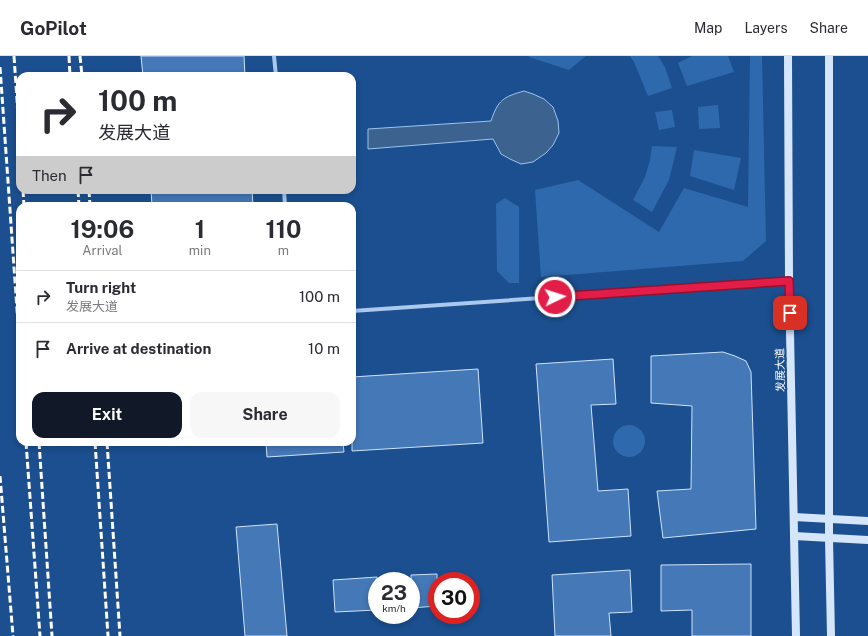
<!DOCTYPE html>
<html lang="en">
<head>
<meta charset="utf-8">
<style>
	:root { --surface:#fff; --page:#f7f7f7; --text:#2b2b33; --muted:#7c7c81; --line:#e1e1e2; --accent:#111827 }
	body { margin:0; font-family:"Public Sans","Noto Sans SC",sans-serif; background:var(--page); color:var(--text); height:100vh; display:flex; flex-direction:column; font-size:15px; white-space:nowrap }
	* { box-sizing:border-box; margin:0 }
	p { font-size:13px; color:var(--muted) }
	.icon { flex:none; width:22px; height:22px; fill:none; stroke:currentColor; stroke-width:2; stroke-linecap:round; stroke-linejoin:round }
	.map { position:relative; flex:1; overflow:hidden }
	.drawer { position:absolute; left:16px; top:146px; width:340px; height:244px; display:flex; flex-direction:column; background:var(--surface); border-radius:12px; box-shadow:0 2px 6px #0003 }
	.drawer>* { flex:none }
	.hud { position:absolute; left:16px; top:16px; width:340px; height:122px; border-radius:12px; box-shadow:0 2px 6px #0003; background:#fff; color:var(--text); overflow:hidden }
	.speed { position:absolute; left:368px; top:516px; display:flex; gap:8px; font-size:20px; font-weight:700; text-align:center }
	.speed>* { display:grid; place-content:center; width:52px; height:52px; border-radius:50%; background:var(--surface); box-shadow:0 2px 6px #0003; line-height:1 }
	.speed small { font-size:10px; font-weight:400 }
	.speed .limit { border:6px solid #d22; background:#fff; color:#111 }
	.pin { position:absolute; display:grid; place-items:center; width:34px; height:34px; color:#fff; margin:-17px; border-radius:8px; box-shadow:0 2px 6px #0006 }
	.me { position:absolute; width:44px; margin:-22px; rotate:86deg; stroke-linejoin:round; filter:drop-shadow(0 0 3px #0008) }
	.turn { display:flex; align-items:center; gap:14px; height:84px; padding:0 16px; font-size:18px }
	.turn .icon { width:52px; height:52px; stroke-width:2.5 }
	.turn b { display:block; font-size:28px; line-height:34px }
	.then { display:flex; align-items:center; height:38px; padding:0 16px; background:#0003; gap:8px; font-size:15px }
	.eta { display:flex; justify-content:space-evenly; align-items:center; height:68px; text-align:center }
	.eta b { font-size:24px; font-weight:700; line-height:28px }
	.primary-button { display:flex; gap:8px; margin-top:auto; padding:8px 16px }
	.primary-button a { flex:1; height:46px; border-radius:12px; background:var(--accent); color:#fff; font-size:16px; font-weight:700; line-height:46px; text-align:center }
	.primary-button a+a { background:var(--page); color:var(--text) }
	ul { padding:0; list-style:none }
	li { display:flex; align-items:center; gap:12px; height:52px; padding:0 16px; border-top:1px solid var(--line) }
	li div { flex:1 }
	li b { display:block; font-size:15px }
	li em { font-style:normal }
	header { display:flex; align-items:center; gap:24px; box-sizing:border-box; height:56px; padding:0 20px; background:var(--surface); border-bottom:1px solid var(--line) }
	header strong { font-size:19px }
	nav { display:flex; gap:22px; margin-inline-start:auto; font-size:14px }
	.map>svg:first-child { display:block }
	.green { fill:#2e69ad }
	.water { fill:#3c6290; stroke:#9cc4f0 }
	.building { fill:#4478b7; stroke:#cfe3fa }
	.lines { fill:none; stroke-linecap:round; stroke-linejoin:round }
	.minor { stroke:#a9c9ee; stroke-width:4 }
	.secondary { stroke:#d6e6fa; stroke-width:8 }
	.rail { stroke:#fff; stroke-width:3; stroke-dasharray:7 3; stroke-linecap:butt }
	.route-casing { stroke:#92132f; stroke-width:10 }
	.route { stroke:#e11d48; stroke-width:7 }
	.labels { text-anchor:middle; stroke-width:4; stroke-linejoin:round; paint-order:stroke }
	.street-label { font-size:11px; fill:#fff; stroke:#1b4f8f }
</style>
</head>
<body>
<header>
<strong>GoPilot</strong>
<nav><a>Map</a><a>Layers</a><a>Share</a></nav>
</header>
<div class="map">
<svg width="868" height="580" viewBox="0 0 868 580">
	<rect width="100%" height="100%" fill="#1b4f8f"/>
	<g class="green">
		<path d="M 529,0 L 586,0 L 569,14 L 529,1 Z"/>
		<path d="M 630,0 L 658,0 L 665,11 L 672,32 L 648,40 L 634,6 Z"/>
		<path d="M 692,0 L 728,0 L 734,16 L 687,30 L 678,7 Z"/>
		<path d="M 750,0 L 762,0 L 766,185 L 743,205 L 541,221 L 535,134 L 578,124 L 659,176 L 684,132 L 748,151 Z"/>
		<path d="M 718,49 L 720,72 L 699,73 L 698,51 Z"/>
		<path d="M 672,54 L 675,71 L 659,74 L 655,56 Z"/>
		<path d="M 652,90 L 677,91 L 669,124 L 652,156 L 633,144 L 645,121 L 650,104 Z"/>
		<path d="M 694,94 L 741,102 L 734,134 L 690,120 Z"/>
		<path d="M 505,142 L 519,151 L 519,227 L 509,227 L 497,215 L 496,148 Z"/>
		<circle cx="629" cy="385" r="16"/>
	</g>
	<path class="water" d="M 524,35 L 533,38 L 544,43 L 553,51 L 558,65 L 559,77 L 553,89 L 546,97 L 533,106 L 521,108 L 510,103 L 501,98 L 493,83 L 368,93 L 368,73 L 491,65 C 498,44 503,41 524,35 Z"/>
	<g class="building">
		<path d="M 141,0 L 244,0 L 245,20 L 143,20 Z"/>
		<path d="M 151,134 L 252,134 L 253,150 L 152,150 Z"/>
		<path d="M 723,296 L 735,300 L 746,305 L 751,316 L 756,473 L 663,482 L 657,435 L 691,433 L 692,350 L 651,347 L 651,300 Z"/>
		<path d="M 613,303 L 616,348 L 591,349 L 598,435 L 628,433 L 631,480 L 549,486 L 536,308 Z"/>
		<path d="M 478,313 L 483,387 L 352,395 L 352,321 Z"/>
		<path d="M 266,386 L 343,386 L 344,396 L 267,401 Z"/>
		<path d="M 277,468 L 287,580 L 245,580 L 236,471 Z"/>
		<path d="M 751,508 L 751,580 L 692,580 L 692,554 L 661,555 L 661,509 Z"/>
		<path d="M 630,514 L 632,556 L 609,557 L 611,580 L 555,580 L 552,519 Z"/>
		<path d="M 437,518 L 437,550 L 411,552 L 411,519 Z"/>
		<path d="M 377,521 L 377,554 L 335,556 L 333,524 Z"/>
	</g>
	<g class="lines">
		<g class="minor">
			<path d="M 274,0 L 276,20"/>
			<path d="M 284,134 L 285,150"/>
			<path d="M 352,255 L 789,225"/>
		</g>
		<g class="secondary">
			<path d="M 788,0 L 789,225 L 796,580"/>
			<path d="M 829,0 L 829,482 L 831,580"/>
			<path d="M 794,461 L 868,465"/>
			<path d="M 794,480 L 868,484"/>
		</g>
		<g class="rail">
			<path d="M 14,0 L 20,89"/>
			<path d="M 69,0 L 70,20"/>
			<path d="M 80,0 L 82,20"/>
			<path d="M 0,11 L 20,297"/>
			<path d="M 23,134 L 24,150"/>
			<path d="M 78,134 L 79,150"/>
			<path d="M 89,134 L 90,150"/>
			<path d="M 26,386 L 40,580"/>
			<path d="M 39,386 L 52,580"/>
			<path d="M 95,386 L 108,580"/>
			<path d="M 107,386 L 120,580"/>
			<path d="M 0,420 L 13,580"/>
		</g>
	</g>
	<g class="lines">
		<defs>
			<path id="route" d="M 555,241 L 789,225 L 790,257"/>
		</defs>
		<use href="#route" class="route-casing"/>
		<use href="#route" class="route"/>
	</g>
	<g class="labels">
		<g class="street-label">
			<text transform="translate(780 314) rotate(-91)" y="4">发展大道</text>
		</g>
	</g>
</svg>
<div class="speed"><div>23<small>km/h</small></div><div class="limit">30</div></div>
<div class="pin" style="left:790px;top:257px;background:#d93025"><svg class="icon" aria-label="arrive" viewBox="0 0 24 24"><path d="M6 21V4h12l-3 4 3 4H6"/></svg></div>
<svg class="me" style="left:555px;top:241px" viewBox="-20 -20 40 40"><circle r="17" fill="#e11d48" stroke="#fff" stroke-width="3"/><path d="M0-11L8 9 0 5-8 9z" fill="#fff"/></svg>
<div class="hud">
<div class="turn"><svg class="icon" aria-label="right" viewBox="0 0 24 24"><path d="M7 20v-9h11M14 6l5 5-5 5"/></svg><div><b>100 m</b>发展大道</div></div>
<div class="then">Then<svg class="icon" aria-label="arrive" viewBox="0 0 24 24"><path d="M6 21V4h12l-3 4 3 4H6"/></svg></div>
</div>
<section class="drawer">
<div class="eta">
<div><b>19:06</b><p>Arrival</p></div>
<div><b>1</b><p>min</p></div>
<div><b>110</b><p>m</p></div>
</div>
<ul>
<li><svg class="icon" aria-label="right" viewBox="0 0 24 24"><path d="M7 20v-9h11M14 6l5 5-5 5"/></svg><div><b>Turn right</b><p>发展大道</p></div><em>100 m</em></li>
<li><svg class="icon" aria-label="arrive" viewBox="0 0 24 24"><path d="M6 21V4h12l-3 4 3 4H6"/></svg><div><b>Arrive at destination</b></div><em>10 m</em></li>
</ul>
<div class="primary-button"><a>Exit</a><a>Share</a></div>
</section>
</div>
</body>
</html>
